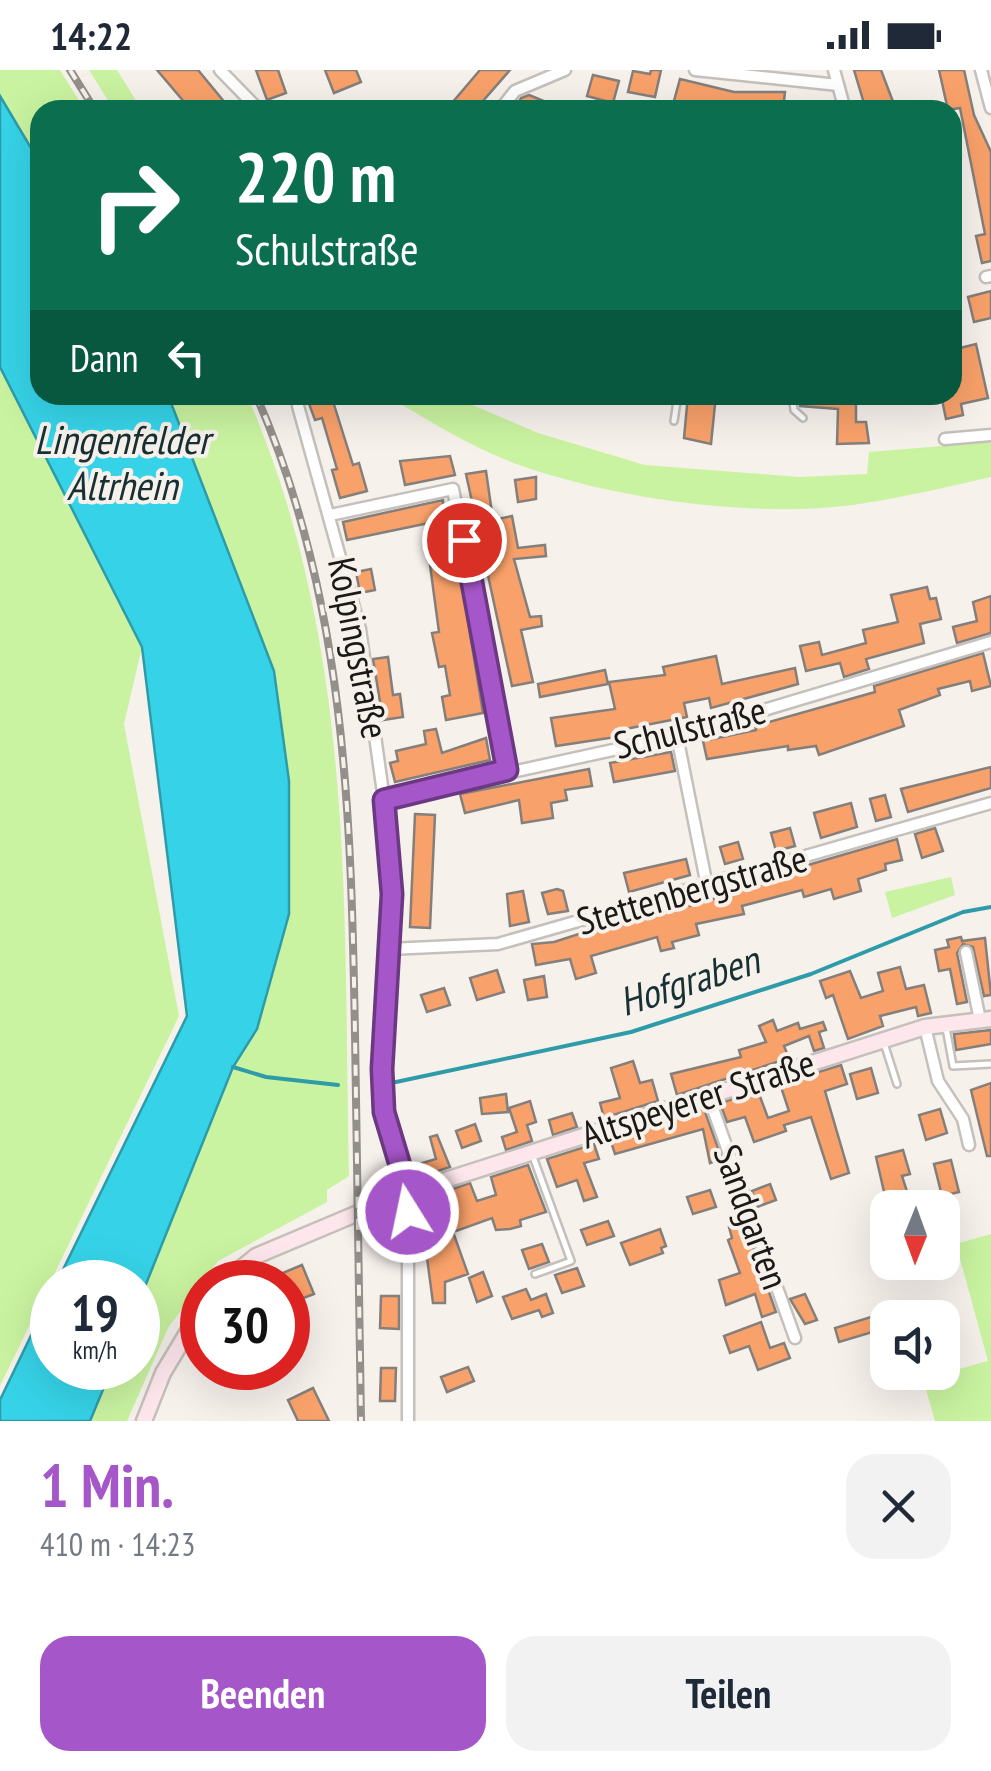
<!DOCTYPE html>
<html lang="de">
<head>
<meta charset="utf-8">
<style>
	:root { --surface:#fff; --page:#f2f2f3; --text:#1f2937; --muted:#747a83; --accent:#a556c8 }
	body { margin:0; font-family:"PT Sans Narrow",sans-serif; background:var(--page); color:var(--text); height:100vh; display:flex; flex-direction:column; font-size:38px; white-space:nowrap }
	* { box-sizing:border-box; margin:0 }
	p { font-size:32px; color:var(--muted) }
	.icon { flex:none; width:55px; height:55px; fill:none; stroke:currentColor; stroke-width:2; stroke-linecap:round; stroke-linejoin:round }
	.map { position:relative; height:1351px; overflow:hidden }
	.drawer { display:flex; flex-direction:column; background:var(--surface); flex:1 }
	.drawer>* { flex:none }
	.top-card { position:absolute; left:30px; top:30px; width:932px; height:305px; border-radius:30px; box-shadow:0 10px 40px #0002; background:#0b6e4f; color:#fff; overflow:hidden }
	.needle { width:65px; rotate:181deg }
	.controls { position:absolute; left:870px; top:1120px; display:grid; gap:20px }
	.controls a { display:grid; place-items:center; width:90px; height:90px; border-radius:20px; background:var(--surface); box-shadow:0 10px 40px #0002; font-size:50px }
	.speed { position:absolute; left:30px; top:1190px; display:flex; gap:20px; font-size:50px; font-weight:700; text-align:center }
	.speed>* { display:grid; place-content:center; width:130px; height:130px; border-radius:50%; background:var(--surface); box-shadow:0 10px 40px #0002; line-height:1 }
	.speed small { font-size:25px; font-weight:400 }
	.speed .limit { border:15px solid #d22; background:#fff; color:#111 }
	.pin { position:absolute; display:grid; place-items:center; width:85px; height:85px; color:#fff; margin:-42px; border:5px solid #fff; border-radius:50%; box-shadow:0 2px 10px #0007 }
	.me { position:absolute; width:110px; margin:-55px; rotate:350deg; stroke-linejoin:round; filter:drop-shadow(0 0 8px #0008) }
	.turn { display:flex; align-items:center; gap:35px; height:210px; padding:0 40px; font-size:45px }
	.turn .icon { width:130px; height:130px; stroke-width:2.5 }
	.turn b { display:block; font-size:70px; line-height:85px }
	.then { display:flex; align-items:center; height:95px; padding:0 40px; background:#0003; gap:20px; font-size:38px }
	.round { display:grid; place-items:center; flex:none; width:105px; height:105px; border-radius:30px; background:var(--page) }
	.head { display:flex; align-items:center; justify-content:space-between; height:170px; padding:0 40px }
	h1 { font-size:60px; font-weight:600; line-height:75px; color:var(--accent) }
	.cta { display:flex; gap:20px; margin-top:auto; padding:20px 40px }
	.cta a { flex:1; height:115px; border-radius:30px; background:var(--accent); color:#fff; font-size:40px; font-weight:600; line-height:115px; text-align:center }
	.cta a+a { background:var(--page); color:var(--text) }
	.status { display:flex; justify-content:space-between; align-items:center; height:70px; padding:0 50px; background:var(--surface); direction:ltr }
	.status svg { height:28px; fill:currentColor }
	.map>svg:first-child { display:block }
	.green { fill:#c9f3a0 }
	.water { fill:#36d3e8; stroke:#2e9ba9; stroke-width:2.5 }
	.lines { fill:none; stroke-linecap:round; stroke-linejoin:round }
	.stream { stroke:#2e9ba9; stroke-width:4 }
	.building { fill:#f9a16a; stroke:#857f7b; stroke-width:2.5 }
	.service-casing { stroke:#c5c0bb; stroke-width:10 }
	.minor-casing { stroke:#c5c0bb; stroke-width:15 }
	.secondary-casing { stroke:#c5c0bb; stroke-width:19 }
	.service { stroke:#fff; stroke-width:5 }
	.minor { stroke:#fff; stroke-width:10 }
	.secondary { stroke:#fee7ec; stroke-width:14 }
	.rail-casing { stroke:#938f8b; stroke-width:8 }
	.rail { stroke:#f7f1ec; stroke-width:4; stroke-dasharray:11; stroke-linecap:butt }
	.route-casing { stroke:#6b3882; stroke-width:25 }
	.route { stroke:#a556c8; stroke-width:18 }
	.labels { text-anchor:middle; stroke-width:8; stroke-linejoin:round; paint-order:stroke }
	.street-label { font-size:38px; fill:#1b1917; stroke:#f7f1ec }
	.water-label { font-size:40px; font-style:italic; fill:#173034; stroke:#f7f1ec }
</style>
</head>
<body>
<div class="status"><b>14:22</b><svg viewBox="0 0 49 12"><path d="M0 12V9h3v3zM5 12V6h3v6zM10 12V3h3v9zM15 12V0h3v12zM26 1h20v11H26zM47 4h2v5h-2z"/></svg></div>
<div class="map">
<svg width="991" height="1351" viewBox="0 0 991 1351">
	<rect width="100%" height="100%" fill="#f7f1ec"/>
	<g class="green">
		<path d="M 0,0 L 60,0 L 85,40 L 40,40 L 40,93 L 0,26 Z"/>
		<path d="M 89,0 L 117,0 L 142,40 L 114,40 Z"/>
		<path d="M 0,297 L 142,577 L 124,654 L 179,946 L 0,1316 Z"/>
		<path d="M 168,325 L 247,325 C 357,578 343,838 349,1106 L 327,1120 L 327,1132 L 218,1191 L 168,1258 L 127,1351 L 90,1351 L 112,1298 L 138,1298 L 138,1234 L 233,997 L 257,959 L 274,601 Z"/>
		<path d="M 386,325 L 449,325 L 538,363 L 645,395 L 799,407 L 867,404 L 869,382 L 991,372 L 991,407 C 927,421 860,439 794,439 C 705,440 607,425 522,396 C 474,379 429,351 386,325 Z"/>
		<path d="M 951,807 L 955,825 L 892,848 L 885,822 Z"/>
		<path d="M 991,1164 L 991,1351 L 935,1351 L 923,1309 L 988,1291 L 956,1174 Z"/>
	</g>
	<g class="water">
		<path d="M 0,26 L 40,93 L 40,325 L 168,325 L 274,601 L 289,711 L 289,844 L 257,959 L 233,997 L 138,1234 L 138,1212 L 57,1212 L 187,946 L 142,577 L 0,297 Z"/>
		<path d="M 52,1222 L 52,1298 L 112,1298 L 90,1351 L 0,1351 L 0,1330 Z"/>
	</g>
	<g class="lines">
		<g class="stream">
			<path d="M 233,997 L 266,1007 L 338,1015"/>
			<path d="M 396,1012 L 631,962 L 811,904 L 963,842 L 991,837"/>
		</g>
	</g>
	<g class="building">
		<path d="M 157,0 L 198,0 L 231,40 L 191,40 Z"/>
		<path d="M 256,0 L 278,0 L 286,23 L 267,30 Z"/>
		<path d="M 325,0 L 356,0 L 361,12 L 334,23 Z"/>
		<path d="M 480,0 L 510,0 L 475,40 L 446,40 Z"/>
		<path d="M 651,0 L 661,0 L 655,27 L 628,22 L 633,1 L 650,4 Z"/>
		<path d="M 854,0 L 881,0 L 895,37 L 866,40 Z"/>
		<path d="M 939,0 L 964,0 L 974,45 L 991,82 L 991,191 L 982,193 L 976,166 L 985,164 L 960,38 L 948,40 Z"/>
		<path d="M 593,5 L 619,11 L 613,33 L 587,26 Z"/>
		<path d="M 680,9 L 734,22 L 785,22 L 783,40 L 711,40 L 689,32 L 687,40 L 672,38 Z"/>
		<path d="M 529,25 L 546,32 L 542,40 L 515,40 L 521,28 Z"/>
		<path d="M 991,221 L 991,248 L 974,252 L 968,227 Z"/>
		<path d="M 976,274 L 988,328 L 961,334 L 963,345 L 946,349 L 941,325 L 952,325 L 952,280 Z"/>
		<path d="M 331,325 L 353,395 L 359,393 L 367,421 L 340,428 L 332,400 L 337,399 L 322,348 L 315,350 L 308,331 Z"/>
		<path d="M 688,325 L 716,325 L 711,374 L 684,368 Z"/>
		<path d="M 798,325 L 856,325 L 856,352 L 866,352 L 869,373 L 837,374 L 838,339 L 800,336 Z"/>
		<path d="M 450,386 L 455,405 L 405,415 L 400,391 Z"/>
		<path d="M 486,401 L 493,450 L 512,446 L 518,478 L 545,475 L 546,486 L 514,489 L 530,547 L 541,546 L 542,556 L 521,560 L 533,612 L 512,616 L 466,404 Z"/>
		<path d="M 536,407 L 536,429 L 518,432 L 515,410 Z"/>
		<path d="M 443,430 L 444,464 L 432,467 L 429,453 L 347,470 L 343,452 Z"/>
		<path d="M 458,490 L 483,643 L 446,650 L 442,627 L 450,625 L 445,596 L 439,597 L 432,563 L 439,562 L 430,495 Z"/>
		<path d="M 371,499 L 375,520 L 360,523 L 356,502 Z"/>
		<path d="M 927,517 L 930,529 L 936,528 L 941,549 L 920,554 L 924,573 L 866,589 L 869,599 L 844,607 L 840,593 L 806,601 L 800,576 L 819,572 L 822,585 L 866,573 L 863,560 L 898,552 L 891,525 Z"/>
		<path d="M 991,526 L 991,563 L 957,573 L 953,557 L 977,551 L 973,532 Z"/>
		<path d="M 983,583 L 991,616 L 972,621 L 970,611 L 938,619 L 940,625 L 899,640 L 904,656 L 819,685 L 816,676 L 788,680 L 788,676 L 707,689 L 703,671 L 756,660 L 755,656 L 875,622 L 874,616 Z"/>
		<path d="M 716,586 L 722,614 L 795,598 L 798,614 L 711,638 L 709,628 L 684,633 L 687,647 L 615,661 L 616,667 L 556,676 L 551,648 L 615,639 L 609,612 L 665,605 L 663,597 Z"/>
		<path d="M 388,587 L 393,625 L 400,624 L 403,647 L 383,650 L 373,589 Z"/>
		<path d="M 605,600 L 608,614 L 540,627 L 538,614 Z"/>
		<path d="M 436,659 L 442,683 L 486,668 L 490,690 L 395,712 L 390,693 L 398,691 L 396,681 L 426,674 L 424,661 Z"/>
		<path d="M 671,682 L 675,701 L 614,712 L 610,693 Z"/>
		<path d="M 991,697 L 991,718 L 908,742 L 901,719 Z"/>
		<path d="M 589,699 L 592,716 L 565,720 L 567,730 L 551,733 L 553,748 L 522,753 L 519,730 L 465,743 L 460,724 Z"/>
		<path d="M 885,725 L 891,747 L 876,751 L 870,729 Z"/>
		<path d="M 851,733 L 857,757 L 821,768 L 814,743 Z"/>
		<path d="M 415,744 L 435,745 L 430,858 L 410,857 Z"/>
		<path d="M 790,758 L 795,776 L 776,781 L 771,763 Z"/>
		<path d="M 935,758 L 943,781 L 922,788 L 915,764 Z"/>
		<path d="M 897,769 L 902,790 L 885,794 L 886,800 L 858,809 L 861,821 L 834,829 L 831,819 L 804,827 L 802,820 L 742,836 L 744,844 L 696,854 L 699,865 L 672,872 L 674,878 L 661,881 L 657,867 L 591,886 L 596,903 L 576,909 L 570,889 L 536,895 L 532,874 L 554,872 L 688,829 L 690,836 L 747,818 L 746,813 Z"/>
		<path d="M 738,772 L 743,789 L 725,794 L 720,777 Z"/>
		<path d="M 686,789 L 690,805 L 629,822 L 624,803 Z"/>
		<path d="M 557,819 L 563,821 L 568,841 L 548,844 L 542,823 Z"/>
		<path d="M 523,821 L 529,852 L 510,856 L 507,824 Z"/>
		<path d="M 961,867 L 962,871 L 985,868 L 991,925 L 984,926 L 973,877 L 963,874 L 957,883 L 967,932 L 957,934 L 950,899 L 939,901 L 935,880 L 949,877 L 947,870 Z"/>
		<path d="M 900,897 L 906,919 L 924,915 L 931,943 L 918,946 L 916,937 L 880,946 L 883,956 L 848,969 L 833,925 L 826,928 L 820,911 L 850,901 L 861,928 L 883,921 L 878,903 Z"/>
		<path d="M 497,900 L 504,922 L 477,930 L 470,908 Z"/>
		<path d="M 544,906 L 547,927 L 528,930 L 524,910 Z"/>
		<path d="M 444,918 L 450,935 L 427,942 L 421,925 Z"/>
		<path d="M 773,950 L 777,961 L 798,953 L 800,959 L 823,952 L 826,960 L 819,962 L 824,978 L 814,981 L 809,966 L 784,976 L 789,988 L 677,1025 L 671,1004 L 741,987 L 739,980 L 766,972 L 759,956 Z"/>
		<path d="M 991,960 L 991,974 L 956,980 L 954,964 Z"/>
		<path d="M 633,991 L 640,1013 L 652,1010 L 658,1031 L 604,1048 L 600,1033 L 620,1028 L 611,998 Z"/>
		<path d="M 841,995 L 847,1014 L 825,1021 L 849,1103 L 831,1109 L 811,1047 L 784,1055 L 786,1061 L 754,1072 L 745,1047 L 727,1052 L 720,1033 L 758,1021 L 768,1048 L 789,1041 L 780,1014 Z"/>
		<path d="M 871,998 L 878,1023 L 857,1029 L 850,1004 Z"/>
		<path d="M 991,1013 L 991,1086 L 987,1086 L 971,1020 Z"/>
		<path d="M 506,1024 L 508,1042 L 482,1044 L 480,1028 Z"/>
		<path d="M 530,1031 L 536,1052 L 527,1055 L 532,1071 L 506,1080 L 502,1067 L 517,1062 L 509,1038 Z"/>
		<path d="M 704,1039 L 722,1089 L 710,1093 L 703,1059 L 615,1084 L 610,1069 Z"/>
		<path d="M 940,1039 L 947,1063 L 926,1070 L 919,1045 Z"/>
		<path d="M 572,1043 L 577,1057 L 553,1065 L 549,1050 Z"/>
		<path d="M 475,1054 L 481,1071 L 462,1078 L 456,1061 Z"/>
		<path d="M 437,1065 L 450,1097 L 426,1105 L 422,1093 L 436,1089 L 430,1067 Z"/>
		<path d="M 594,1074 L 599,1089 L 584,1093 L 597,1127 L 584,1131 L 577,1110 L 557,1117 L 547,1089 Z"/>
		<path d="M 903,1080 L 910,1104 L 902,1106 L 910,1131 L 888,1139 L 876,1087 Z"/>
		<path d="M 951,1090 L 959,1122 L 942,1126 L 934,1094 Z"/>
		<path d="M 528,1095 L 546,1142 L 520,1150 L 521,1156 L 510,1159 L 496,1160 L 492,1148 L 453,1162 L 468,1204 L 445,1212 L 445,1233 L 433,1233 L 424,1165 L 441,1158 L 437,1148 L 452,1142 L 444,1122 L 470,1113 L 477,1131 L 496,1125 L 491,1107 Z"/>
		<path d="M 770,1114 L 776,1130 L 757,1137 L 752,1121 Z"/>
		<path d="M 710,1120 L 716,1137 L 693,1144 L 687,1127 Z"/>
		<path d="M 608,1151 L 614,1166 L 587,1175 L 581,1160 Z"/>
		<path d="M 744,1152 L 776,1242 L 762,1247 L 755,1224 L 726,1235 L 719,1210 L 740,1203 L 728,1170 L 732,1168 L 729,1157 Z"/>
		<path d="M 660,1159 L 666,1176 L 661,1178 L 663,1183 L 630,1195 L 621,1173 Z"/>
		<path d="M 542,1174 L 549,1192 L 529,1199 L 522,1180 Z"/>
		<path d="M 302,1195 L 314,1224 L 293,1232 L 288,1212 L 261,1212 Z"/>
		<path d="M 577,1198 L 584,1216 L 562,1223 L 555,1205 Z"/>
		<path d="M 483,1202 L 492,1226 L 477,1232 L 469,1208 Z"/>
		<path d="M 526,1219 L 531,1230 L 546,1224 L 553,1243 L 542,1247 L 539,1240 L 512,1249 L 503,1227 Z"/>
		<path d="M 805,1224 L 817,1250 L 805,1254 L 790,1229 Z"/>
		<path d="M 381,1226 L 399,1226 L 399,1259 L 380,1258 Z"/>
		<path d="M 871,1247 L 876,1261 L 839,1272 L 835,1258 Z"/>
		<path d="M 761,1252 L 770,1278 L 784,1273 L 790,1288 L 758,1300 L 749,1276 L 730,1283 L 724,1266 Z"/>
		<path d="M 468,1297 L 474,1311 L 447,1322 L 441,1307 Z"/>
		<path d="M 381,1298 L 396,1298 L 395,1331 L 380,1331 Z"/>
		<path d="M 313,1318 L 329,1351 L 298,1351 L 288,1330 Z"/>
	</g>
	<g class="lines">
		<defs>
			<g id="service">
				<path d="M 792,325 L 794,340 L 803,348"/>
				<path d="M 674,351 L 678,325"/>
				<path d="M 946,958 L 953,996 L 991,994"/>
				<path d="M 884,973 L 897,1014"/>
				<path d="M 532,1084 L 571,1191 L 535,1204"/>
			</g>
			<g id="minor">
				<path d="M 220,0 L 259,40"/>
				<path d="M 695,0 L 838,15"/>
				<path d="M 834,0 L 845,40"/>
				<path d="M 981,0 L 991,38"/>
				<path d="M 500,40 L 515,21 L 565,0"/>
				<path d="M 986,207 L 991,206"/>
				<path d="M 298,336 L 360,559 L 384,730 L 392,824 L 382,999 L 384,1042 L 408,1122 L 408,1351"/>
				<path d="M 945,369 L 991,365"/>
				<path d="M 330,445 L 453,419 L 507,700"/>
				<path d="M 677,666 L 707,816"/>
				<path d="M 384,730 L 677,666 L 991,572"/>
				<path d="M 389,879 L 498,874 L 991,733"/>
				<path d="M 966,882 L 980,950"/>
				<path d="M 925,957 L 938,1011 L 963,1049 L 969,1075"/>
				<path d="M 708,1025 L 795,1268"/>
			</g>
			<g id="secondary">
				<path d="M 224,1212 L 256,1186 L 408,1122 L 925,957 L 991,949"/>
				<path d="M 144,1351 L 163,1303 L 202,1238"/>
			</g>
		</defs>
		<use href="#service" class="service-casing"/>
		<use href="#minor" class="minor-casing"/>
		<use href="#secondary" class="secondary-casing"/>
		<use href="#service" class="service"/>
		<use href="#minor" class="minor"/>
		<use href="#secondary" class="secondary"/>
		<defs>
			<g id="rail">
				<path d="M 70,0 L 95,40"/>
				<path d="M 256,325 C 346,529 351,745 355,964 C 357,1093 359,1222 361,1351"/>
			</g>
		</defs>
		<use href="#rail" class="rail-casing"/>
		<use href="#rail" class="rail"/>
	</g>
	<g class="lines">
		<defs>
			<path id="route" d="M 408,1142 L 408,1122 L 384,1042 L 382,999 L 392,824 L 384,730 L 507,700 L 464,470"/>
		</defs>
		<use href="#route" class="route-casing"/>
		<use href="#route" class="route"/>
	</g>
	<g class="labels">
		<g class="street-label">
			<text transform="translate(358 578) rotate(79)" y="13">Kolpingstraße</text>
			<text transform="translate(690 658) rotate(-14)" y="13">Schulstraße</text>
			<text transform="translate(692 820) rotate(-16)" y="13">Stettenbergstraße</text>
			<text transform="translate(698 1029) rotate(-18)" y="13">Altspeyerer Straße</text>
			<text transform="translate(751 1147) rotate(70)" y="13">Sandgarten</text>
		</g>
		<g class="water-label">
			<text x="122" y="384">Lingenfelder<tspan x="122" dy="46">Altrhein</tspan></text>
			<text transform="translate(689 911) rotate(-18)" y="14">Hofgraben</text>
		</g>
	</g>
</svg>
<div class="controls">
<a><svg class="needle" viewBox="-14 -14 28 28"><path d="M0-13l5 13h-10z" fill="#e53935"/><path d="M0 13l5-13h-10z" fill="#747a83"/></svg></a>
<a><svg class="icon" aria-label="sound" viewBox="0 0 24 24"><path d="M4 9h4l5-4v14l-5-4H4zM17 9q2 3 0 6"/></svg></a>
</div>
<div class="speed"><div>19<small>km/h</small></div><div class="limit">30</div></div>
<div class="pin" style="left:464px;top:470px;background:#d93025"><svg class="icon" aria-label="arrive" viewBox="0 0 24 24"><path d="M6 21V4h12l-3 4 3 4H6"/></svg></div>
<svg class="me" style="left:408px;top:1142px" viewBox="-20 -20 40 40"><circle r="17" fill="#a556c8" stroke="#fff" stroke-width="3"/><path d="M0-11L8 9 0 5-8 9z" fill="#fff"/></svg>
<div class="top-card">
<div class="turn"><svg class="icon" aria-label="right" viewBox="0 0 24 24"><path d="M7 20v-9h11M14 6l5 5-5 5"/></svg><div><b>220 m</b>Schulstraße</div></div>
<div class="then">Dann<svg class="icon" aria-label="left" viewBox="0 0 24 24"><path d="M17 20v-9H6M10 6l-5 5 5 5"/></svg></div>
</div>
</div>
<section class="drawer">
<div class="head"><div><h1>1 Min.</h1><p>410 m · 14:23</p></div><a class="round"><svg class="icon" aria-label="close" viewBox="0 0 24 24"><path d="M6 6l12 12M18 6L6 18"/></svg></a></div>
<div class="cta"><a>Beenden</a><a>Teilen</a></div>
</section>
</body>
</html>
